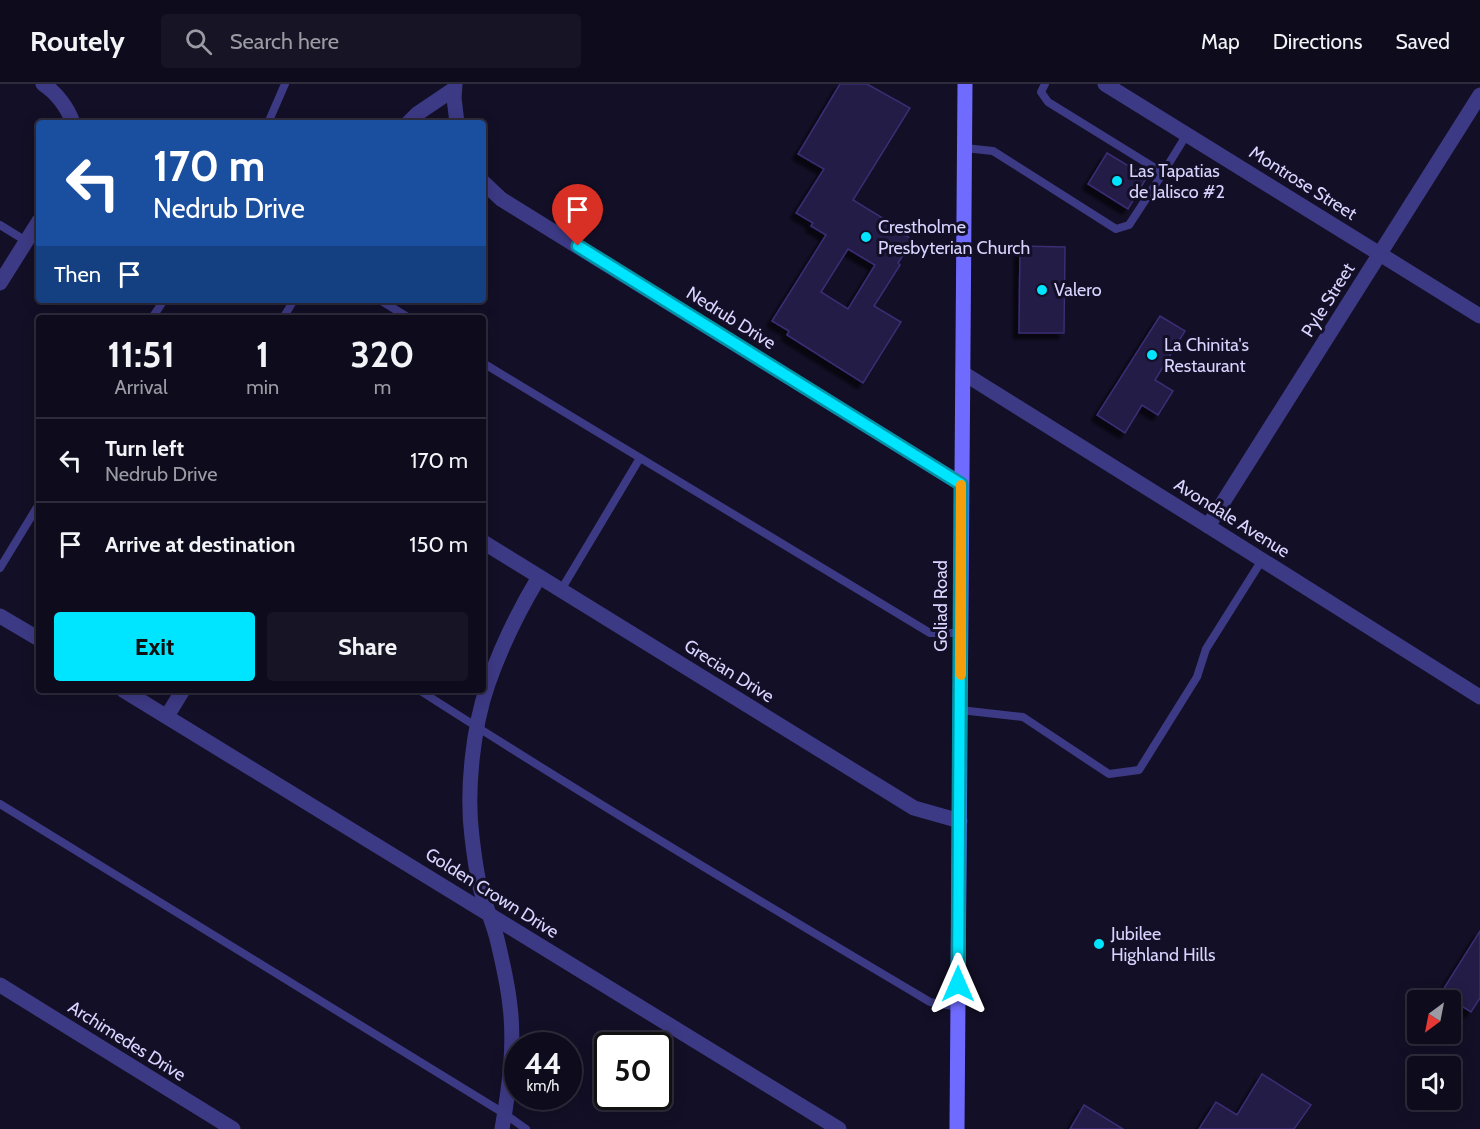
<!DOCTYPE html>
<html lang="en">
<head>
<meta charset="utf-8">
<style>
	:root { --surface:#0e0b1c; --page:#171425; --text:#f1f3f6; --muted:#9b9ba3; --line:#2e2b3b; --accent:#00e5ff }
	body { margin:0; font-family:Cabin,sans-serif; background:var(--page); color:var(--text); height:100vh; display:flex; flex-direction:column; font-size:22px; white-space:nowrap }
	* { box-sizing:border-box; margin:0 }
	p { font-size:20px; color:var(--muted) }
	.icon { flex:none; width:33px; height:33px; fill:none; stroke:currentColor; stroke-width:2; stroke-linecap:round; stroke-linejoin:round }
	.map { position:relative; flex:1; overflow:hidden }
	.details { position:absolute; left:36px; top:231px; width:450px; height:378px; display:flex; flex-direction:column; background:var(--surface); border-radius:6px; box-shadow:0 3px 15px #0003,0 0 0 2px var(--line) }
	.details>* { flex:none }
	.hud { position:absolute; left:36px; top:36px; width:450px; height:183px; border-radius:6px; box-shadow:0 3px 15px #0003,0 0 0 2px var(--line); background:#1a4fa0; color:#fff; overflow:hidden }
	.needle { width:39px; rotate:212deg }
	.fabs { position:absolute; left:1407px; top:906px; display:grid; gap:12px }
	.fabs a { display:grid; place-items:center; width:54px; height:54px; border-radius:6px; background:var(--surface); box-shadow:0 3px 15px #0003,0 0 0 2px var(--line); font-size:30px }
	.speed { position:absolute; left:504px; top:948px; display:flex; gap:12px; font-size:30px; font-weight:700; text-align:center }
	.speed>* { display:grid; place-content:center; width:78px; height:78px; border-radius:50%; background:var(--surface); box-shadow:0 3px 15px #0003,0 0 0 2px var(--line); line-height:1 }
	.speed small { font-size:15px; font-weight:400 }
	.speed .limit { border:3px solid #111; border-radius:9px; background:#fff; color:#111 }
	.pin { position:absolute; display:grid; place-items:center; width:51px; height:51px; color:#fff; margin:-62px -26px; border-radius:50% 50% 50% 0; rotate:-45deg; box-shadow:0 0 6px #0007 }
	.pin .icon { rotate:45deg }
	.me { position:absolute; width:66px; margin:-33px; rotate:0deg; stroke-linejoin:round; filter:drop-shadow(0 0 4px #0008) }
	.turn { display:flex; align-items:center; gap:21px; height:126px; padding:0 18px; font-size:27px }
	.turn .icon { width:78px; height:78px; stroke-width:2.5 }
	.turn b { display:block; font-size:42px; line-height:51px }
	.then { display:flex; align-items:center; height:57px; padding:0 18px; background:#0003; gap:12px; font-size:22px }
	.eta { display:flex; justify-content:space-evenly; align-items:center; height:102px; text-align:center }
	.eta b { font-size:36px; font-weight:700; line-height:42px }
	.primary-button { display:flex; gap:12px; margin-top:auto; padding:12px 18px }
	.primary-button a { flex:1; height:69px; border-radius:6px; background:var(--accent); color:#111; font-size:24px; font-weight:700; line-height:69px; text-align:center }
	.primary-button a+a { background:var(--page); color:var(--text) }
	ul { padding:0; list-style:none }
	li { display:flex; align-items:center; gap:18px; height:84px; padding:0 18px; border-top:2px solid var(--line) }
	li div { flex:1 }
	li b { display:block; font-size:22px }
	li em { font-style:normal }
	header { display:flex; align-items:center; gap:36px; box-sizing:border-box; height:84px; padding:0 30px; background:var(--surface); border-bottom:2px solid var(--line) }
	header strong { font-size:28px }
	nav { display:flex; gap:33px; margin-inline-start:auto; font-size:21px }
	.search { width:420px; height:54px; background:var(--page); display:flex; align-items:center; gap:15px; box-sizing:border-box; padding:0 21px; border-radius:6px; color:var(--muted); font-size:22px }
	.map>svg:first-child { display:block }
	.building { fill:#241b47; stroke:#3b2d73; stroke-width:1.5; fill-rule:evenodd; filter:url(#shadow) }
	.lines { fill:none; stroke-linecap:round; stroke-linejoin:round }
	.lane { stroke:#3d3a85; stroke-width:8 }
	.street { stroke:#3d3a85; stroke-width:15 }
	.secondary { stroke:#6f6bff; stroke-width:15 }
	.route-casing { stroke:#0095a6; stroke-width:15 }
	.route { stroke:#00e5ff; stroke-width:10 }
	.slow { stroke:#f59e0b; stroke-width:10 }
	.poi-dot { fill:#00e5ff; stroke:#130f26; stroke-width:2 }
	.labels { text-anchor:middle; stroke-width:6; stroke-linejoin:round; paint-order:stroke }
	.poi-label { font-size:18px; fill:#d9d4ff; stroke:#130f26; text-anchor:start }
	.street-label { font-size:18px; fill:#d9d4ff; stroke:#130f26 }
</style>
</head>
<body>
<header>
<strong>Routely</strong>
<div class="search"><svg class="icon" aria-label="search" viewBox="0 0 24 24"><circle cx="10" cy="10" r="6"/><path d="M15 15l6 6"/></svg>Search here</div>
<nav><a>Map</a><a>Directions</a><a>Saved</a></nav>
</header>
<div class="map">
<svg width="1480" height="1045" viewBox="0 0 1480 1045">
	<defs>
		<filter id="shadow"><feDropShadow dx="-5.5" dy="5.5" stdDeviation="1.5" flood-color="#0009"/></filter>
	</defs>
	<rect width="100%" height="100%" fill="#130f26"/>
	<g class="building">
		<path d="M 840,0 L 867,0 L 910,24 L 853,116 L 902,146 L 900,148 L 913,156 L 898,179 L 900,181 L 874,222 L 901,238 L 863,299 L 787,251 L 789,247 L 772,237 L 826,151 L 811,142 L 813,139 L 796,129 L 824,85 L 798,70 ZM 848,165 L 875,181 L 848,225 L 821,208 Z"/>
		<path d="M 1107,69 L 1147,93 L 1128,125 L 1088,100 Z"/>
		<path d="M 1020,162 L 1065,163 L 1064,249 L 1019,249 Z"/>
		<path d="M 1160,232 L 1185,247 L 1155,296 L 1173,307 L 1158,331 L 1142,321 L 1125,349 L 1097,331 Z"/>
		<path d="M 1480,847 L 1480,914 L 1471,928 L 1441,909 Z"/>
		<path d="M 1262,990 L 1311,1021 L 1294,1045 L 1199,1045 L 1216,1018 L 1237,1031 Z"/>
		<path d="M 1084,1021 L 1123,1045 L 1070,1045 Z"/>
	</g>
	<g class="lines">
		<g class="lane">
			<path d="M 268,39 L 285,0"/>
			<path d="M 965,64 L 993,67 L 1116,145 L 1129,141 L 1163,89 L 1048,18 L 1041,8 L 1045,0"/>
			<path d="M 1163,89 L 1187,50"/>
			<path d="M 0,141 L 26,157"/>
			<path d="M 380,216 L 409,234"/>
			<path d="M 152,234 L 164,216"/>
			<path d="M 283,234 L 294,216"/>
			<path d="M 483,279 L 930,549 L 961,549"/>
			<path d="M 0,484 L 39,420"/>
			<path d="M 561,506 L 640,374"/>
			<path d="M 419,606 C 587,714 758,816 930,918 L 958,923"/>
			<path d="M 960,626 L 1023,633 L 1109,690 L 1139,686 L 1197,593 L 1206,565 L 1262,476"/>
			<path d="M 0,720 L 505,1030 L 526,1045"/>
		</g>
		<g class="street">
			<path d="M 43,0 C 56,8 68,24 73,39"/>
			<path d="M 455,0 L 454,14 L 457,39"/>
			<path d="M 1105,0 L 1480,232"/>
			<path d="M 408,39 L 417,30 L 454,5"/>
			<path d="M 483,98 L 501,115 L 961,400"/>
			<path d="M 0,199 L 39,137"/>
			<path d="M 963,289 L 1208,442 L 1480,613"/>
			<path d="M 1208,442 L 1480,11"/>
			<path d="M 483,458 L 914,724 L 960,737"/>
			<path d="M 0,532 L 39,555"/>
			<path d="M 123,606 L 839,1045"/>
			<path d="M 167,632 L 183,606"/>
			<path d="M 0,901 L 233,1045"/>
			<path d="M 502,1045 C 509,1005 515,963 510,922 C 508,902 503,880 498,859 C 494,840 485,822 480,803 C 476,787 474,769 472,753 C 466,707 473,643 488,600 C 501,563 519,526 539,493"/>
		</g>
		<path class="secondary" d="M 957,1045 L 965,0"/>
	</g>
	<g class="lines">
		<defs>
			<path id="route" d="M 578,162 L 961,400 L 958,900"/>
		</defs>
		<use href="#route" class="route-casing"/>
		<use href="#route" class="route"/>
		<path class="slow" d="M 961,591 L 961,401"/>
	</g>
	<g class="poi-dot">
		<circle cx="1117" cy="97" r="6"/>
		<circle cx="866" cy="153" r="6"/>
		<circle cx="1042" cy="206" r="6"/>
		<circle cx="1152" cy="271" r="6"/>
		<circle cx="1099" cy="860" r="6"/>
	</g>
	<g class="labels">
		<g class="poi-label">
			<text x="1129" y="93">Las Tapatias<tspan x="1129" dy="21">de Jalisco #2</tspan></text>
			<text x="878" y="149">Crestholme<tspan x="878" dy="21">Presbyterian Church</tspan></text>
			<text x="1054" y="212">Valero</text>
			<text x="1164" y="267">La Chinita's<tspan x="1164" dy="21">Restaurant</tspan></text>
			<text x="1111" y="856">Jubilee<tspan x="1111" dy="21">Highland Hills</tspan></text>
		</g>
		<g class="street-label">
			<text transform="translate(1303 99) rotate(32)" y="6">Montrose Street</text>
			<text transform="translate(1328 216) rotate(-58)" y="6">Pyle Street</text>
			<text transform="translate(731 234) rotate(32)" y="6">Nedrub Drive</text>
			<text transform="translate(1232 434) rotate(32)" y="6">Avondale Avenue</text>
			<text transform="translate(941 522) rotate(-90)" y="6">Goliad Road</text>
			<text transform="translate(729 587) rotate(32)" y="6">Grecian Drive</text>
			<text transform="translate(492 809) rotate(32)" y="6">Golden Crown Drive</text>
			<text transform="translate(127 957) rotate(32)" y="6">Archimedes Drive</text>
		</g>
	</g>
</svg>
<div class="fabs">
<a><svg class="needle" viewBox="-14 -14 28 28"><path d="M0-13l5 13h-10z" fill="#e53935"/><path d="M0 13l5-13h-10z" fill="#9b9ba3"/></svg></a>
<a><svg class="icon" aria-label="sound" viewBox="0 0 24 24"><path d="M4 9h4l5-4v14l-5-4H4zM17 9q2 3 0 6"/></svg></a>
</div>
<div class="speed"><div>44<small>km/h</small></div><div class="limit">50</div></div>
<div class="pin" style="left:578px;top:162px;background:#d93025"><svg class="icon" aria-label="arrive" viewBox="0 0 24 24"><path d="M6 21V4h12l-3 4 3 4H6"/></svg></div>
<svg class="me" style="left:958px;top:900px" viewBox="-20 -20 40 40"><path d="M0-17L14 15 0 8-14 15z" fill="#00e5ff" stroke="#fff" stroke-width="4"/></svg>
<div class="hud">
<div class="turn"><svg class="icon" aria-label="left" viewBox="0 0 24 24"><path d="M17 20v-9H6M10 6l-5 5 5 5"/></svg><div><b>170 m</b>Nedrub Drive</div></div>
<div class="then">Then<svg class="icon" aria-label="arrive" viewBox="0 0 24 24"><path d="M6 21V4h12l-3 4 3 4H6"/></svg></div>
</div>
<section class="details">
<div class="eta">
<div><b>11:51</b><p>Arrival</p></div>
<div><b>1</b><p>min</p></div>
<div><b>320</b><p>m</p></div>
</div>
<ul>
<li><svg class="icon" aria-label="left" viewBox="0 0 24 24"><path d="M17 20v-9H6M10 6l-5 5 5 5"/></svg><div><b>Turn left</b><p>Nedrub Drive</p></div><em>170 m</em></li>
<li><svg class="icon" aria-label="arrive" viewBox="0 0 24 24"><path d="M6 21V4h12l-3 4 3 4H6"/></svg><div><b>Arrive at destination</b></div><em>150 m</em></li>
</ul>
<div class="primary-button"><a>Exit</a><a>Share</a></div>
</section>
</div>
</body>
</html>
